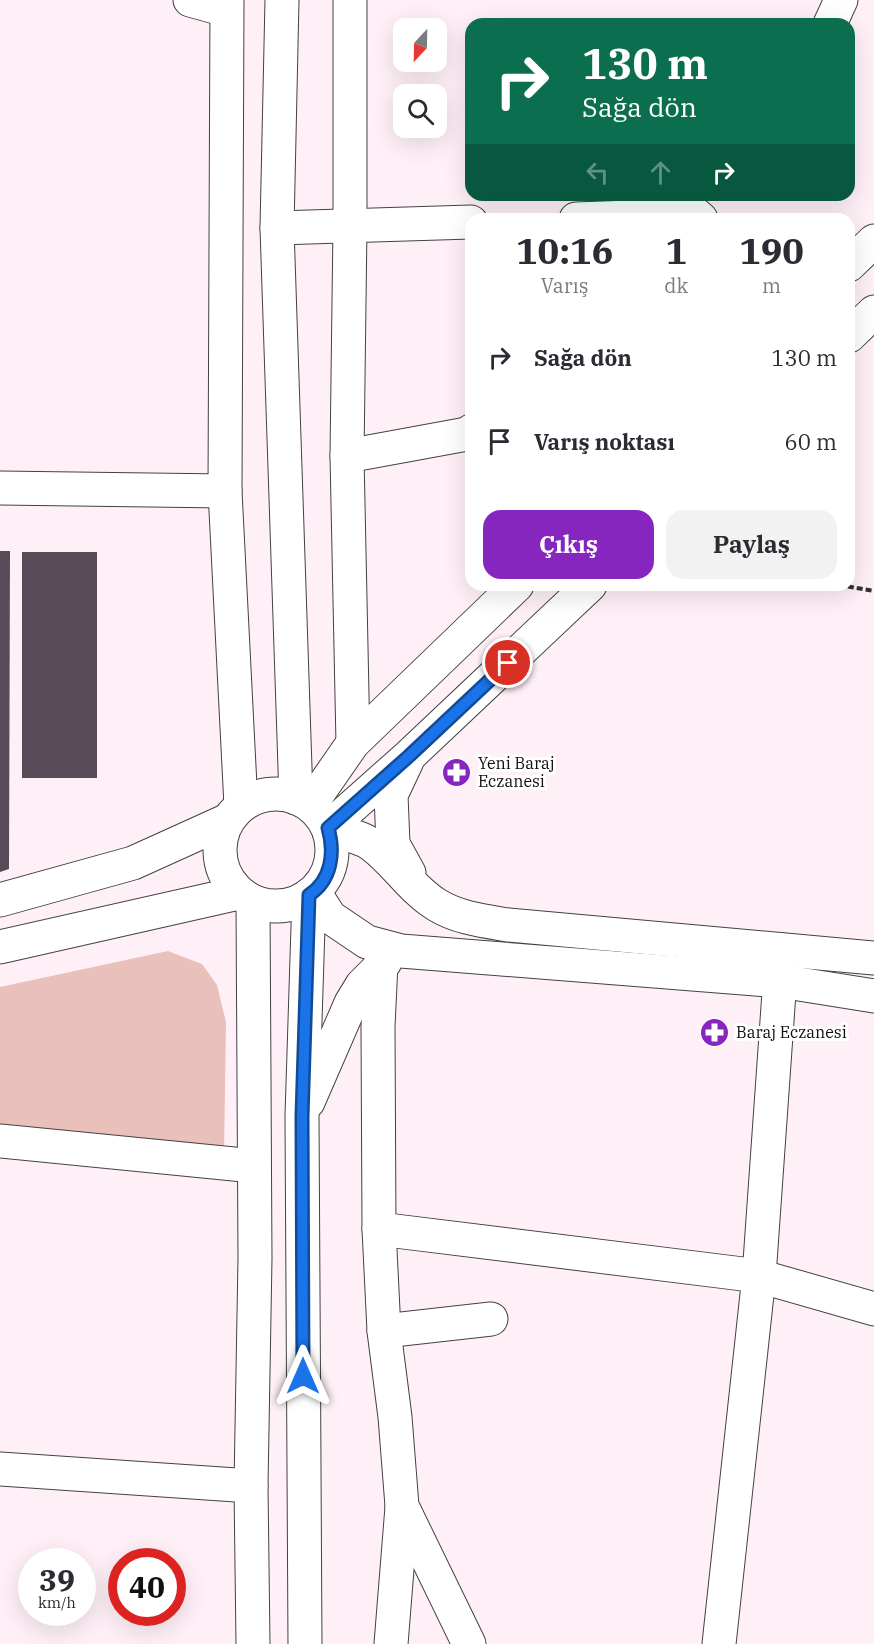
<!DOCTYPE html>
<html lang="tr">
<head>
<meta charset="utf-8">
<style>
	:root { --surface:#fff; --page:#f2f2f3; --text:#2b2b33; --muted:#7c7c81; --accent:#8726bf }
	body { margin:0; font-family:"IBM Plex Serif",serif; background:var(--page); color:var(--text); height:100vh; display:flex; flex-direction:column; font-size:22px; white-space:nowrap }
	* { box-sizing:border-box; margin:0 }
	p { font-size:20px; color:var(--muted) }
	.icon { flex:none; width:33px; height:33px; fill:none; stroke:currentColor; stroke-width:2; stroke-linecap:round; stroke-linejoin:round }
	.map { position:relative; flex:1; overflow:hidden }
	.drawer { position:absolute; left:465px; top:213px; width:390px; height:378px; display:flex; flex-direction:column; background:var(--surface); border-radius:18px; box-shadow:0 6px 24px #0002 }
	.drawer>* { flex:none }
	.banner { position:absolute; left:465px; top:18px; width:390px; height:183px; border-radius:18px; box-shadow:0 6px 24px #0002; background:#0b6e4f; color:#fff; overflow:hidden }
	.needle { width:39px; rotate:202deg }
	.buttons { position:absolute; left:393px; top:18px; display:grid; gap:12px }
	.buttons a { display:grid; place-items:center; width:54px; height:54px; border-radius:12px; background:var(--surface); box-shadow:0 6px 24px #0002; font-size:30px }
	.speed { position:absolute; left:18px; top:1548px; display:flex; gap:12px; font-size:30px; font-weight:700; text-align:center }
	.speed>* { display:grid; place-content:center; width:78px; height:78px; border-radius:50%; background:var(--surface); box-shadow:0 6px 24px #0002; line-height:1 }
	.speed small { font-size:15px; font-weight:400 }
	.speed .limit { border:9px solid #d22; background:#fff; color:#111 }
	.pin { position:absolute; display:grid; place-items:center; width:51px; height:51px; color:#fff; margin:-26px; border:3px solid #fff; border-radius:50%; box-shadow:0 2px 6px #0007 }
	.me { position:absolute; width:66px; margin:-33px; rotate:0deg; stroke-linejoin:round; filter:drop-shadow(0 0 4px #0008) }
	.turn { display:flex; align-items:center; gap:21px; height:126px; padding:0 18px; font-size:27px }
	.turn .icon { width:78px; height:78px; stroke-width:2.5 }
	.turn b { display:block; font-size:42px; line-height:51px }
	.lanes { display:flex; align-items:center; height:57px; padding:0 18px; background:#0003; justify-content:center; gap:30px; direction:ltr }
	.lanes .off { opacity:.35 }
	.eta { display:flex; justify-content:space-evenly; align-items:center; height:102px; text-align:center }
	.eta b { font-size:36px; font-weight:700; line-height:42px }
	.primary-button { display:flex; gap:12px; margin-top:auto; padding:12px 18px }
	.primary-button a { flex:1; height:69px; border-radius:18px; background:var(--accent); color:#fff; font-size:24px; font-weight:700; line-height:69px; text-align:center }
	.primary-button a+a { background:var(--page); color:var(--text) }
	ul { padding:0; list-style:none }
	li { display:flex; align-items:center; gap:18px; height:84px; padding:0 18px }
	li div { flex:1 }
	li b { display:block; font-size:22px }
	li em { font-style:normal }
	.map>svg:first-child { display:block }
	.green { fill:#eac1ba }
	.building { fill:#574b57 }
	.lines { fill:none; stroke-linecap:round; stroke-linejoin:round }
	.minor-casing { stroke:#424242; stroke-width:35 }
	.path { stroke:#313131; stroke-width:4; stroke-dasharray:6 3; stroke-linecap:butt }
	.minor { stroke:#fff; stroke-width:33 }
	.route-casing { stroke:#114b97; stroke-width:15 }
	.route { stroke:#1a73e8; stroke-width:10 }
	.labels { text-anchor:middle; stroke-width:6; stroke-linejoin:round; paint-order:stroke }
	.poi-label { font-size:16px; fill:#0f0f0f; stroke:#fff; text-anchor:start }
</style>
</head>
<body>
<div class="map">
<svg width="874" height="1644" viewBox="0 0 874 1644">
	<rect width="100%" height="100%" fill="#fff0f8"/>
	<path class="green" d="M 168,951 L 202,964 L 217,985 L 226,1022 L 224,1157 L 0,1132 L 0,987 Z"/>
	<g class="building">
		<path d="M 0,551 L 10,551 L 9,869 L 0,872 Z"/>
		<rect x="22" y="552" width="75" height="226"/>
	</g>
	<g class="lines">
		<defs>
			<g id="minor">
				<path d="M 190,0 L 226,10"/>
				<path d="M 227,0 L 225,491 L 241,806"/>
				<path d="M 282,0 L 277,228 L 296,798"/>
				<path d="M 350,0 L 350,226 L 347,456 L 353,743"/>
				<path d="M 830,24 L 841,0"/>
				<path d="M 678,199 L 701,219"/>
				<path d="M 576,219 L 658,216"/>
				<path d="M 656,219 L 682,195"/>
				<path d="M 277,228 L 471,222"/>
				<path d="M 849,265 L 874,241"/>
				<path d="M 849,336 L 874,312"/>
				<path d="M 347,456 L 467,434 L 471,431"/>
				<path d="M 0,488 L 225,491"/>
				<path d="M 407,761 L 391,795 L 393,844 L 409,873"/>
				<circle cx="276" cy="850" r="56"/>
				<path d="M 310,805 L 353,743 L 517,585"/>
				<path d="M 328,828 L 409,756 L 590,585"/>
				<path d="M 329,830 C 343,834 360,836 372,845 C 396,863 412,890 437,905 C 458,918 484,921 508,925 L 874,958"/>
				<path d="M 314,892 L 330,917 L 367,942 L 401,951 L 780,981 L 874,996"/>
				<path d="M 0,900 L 133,863 L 228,820"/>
				<path d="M 253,902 L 255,1258 L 251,1486 L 253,1644"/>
				<path d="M 0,947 L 239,893"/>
				<path d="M 381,964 L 378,1026 L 379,1229 L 384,1331 L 395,1417 L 402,1506 L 469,1644"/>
				<path d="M 308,1102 L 351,1003 L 362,985 L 385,962"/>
				<path d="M 0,1141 L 254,1166"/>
				<path d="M 379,1229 L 759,1276 L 874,1309"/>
				<path d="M 384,1331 L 491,1319"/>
				<path d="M 0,1469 L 251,1486"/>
				<path d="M 305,1644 L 302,1116 L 309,895"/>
				<path d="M 391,1644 L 402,1507"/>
				<path d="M 719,1644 L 759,1276 L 782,950"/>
			</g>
		</defs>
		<use href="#minor" class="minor-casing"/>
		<path class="path" d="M 839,585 L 874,591"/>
		<use href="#minor" class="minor"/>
	</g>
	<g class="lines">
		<defs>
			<path id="route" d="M 303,1376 L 302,1116 L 309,895 C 332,880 335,852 328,828 L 409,756 L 508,663"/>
		</defs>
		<use href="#route" class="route-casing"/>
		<use href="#route" class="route"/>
	</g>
	<defs>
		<symbol id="pharmacy-disc" viewBox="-11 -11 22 22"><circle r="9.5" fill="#8726bf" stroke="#fff"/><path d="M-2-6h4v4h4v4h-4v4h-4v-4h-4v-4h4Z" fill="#fff"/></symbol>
	</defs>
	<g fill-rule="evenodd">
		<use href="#pharmacy-disc" x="440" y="756" width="33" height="33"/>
		<use href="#pharmacy-disc" x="698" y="1016" width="33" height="33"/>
	</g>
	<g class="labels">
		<g class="poi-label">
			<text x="478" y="769">Yeni Baraj<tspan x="478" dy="18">Eczanesi</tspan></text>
			<text x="736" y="1038">Baraj Eczanesi</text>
		</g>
	</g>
</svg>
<div class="buttons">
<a><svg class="needle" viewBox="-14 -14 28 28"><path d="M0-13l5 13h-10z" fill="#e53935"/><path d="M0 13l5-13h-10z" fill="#7c7c81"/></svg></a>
<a><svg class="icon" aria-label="search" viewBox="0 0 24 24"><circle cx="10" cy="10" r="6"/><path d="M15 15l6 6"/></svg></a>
</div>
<div class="speed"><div>39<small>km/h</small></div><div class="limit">40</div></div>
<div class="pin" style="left:508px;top:663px;background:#d93025"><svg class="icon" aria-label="arrive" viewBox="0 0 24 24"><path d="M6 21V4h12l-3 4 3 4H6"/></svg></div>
<svg class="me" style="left:303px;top:1376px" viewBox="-20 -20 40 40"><path d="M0-17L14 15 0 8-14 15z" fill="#1a73e8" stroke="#fff" stroke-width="4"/></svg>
<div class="banner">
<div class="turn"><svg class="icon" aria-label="right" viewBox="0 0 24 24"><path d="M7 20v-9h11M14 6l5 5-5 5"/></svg><div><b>130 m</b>Sağa dön</div></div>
<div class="lanes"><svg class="icon off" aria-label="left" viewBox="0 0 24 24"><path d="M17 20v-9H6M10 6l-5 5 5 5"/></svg><svg class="icon off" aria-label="ahead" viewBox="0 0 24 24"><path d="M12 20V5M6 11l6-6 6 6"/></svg><svg class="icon" aria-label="right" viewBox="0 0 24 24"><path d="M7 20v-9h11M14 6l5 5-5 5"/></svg></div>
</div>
<section class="drawer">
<div class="eta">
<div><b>10:16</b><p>Varış</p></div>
<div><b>1</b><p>dk</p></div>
<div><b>190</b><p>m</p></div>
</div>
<ul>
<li><svg class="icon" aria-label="right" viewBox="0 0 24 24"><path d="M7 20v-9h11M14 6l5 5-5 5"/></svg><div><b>Sağa dön</b></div><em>130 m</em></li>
<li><svg class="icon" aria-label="arrive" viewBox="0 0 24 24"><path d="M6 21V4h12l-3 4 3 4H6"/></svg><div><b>Varış noktası</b></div><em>60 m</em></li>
</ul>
<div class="primary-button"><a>Çıkış</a><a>Paylaş</a></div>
</section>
</div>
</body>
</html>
